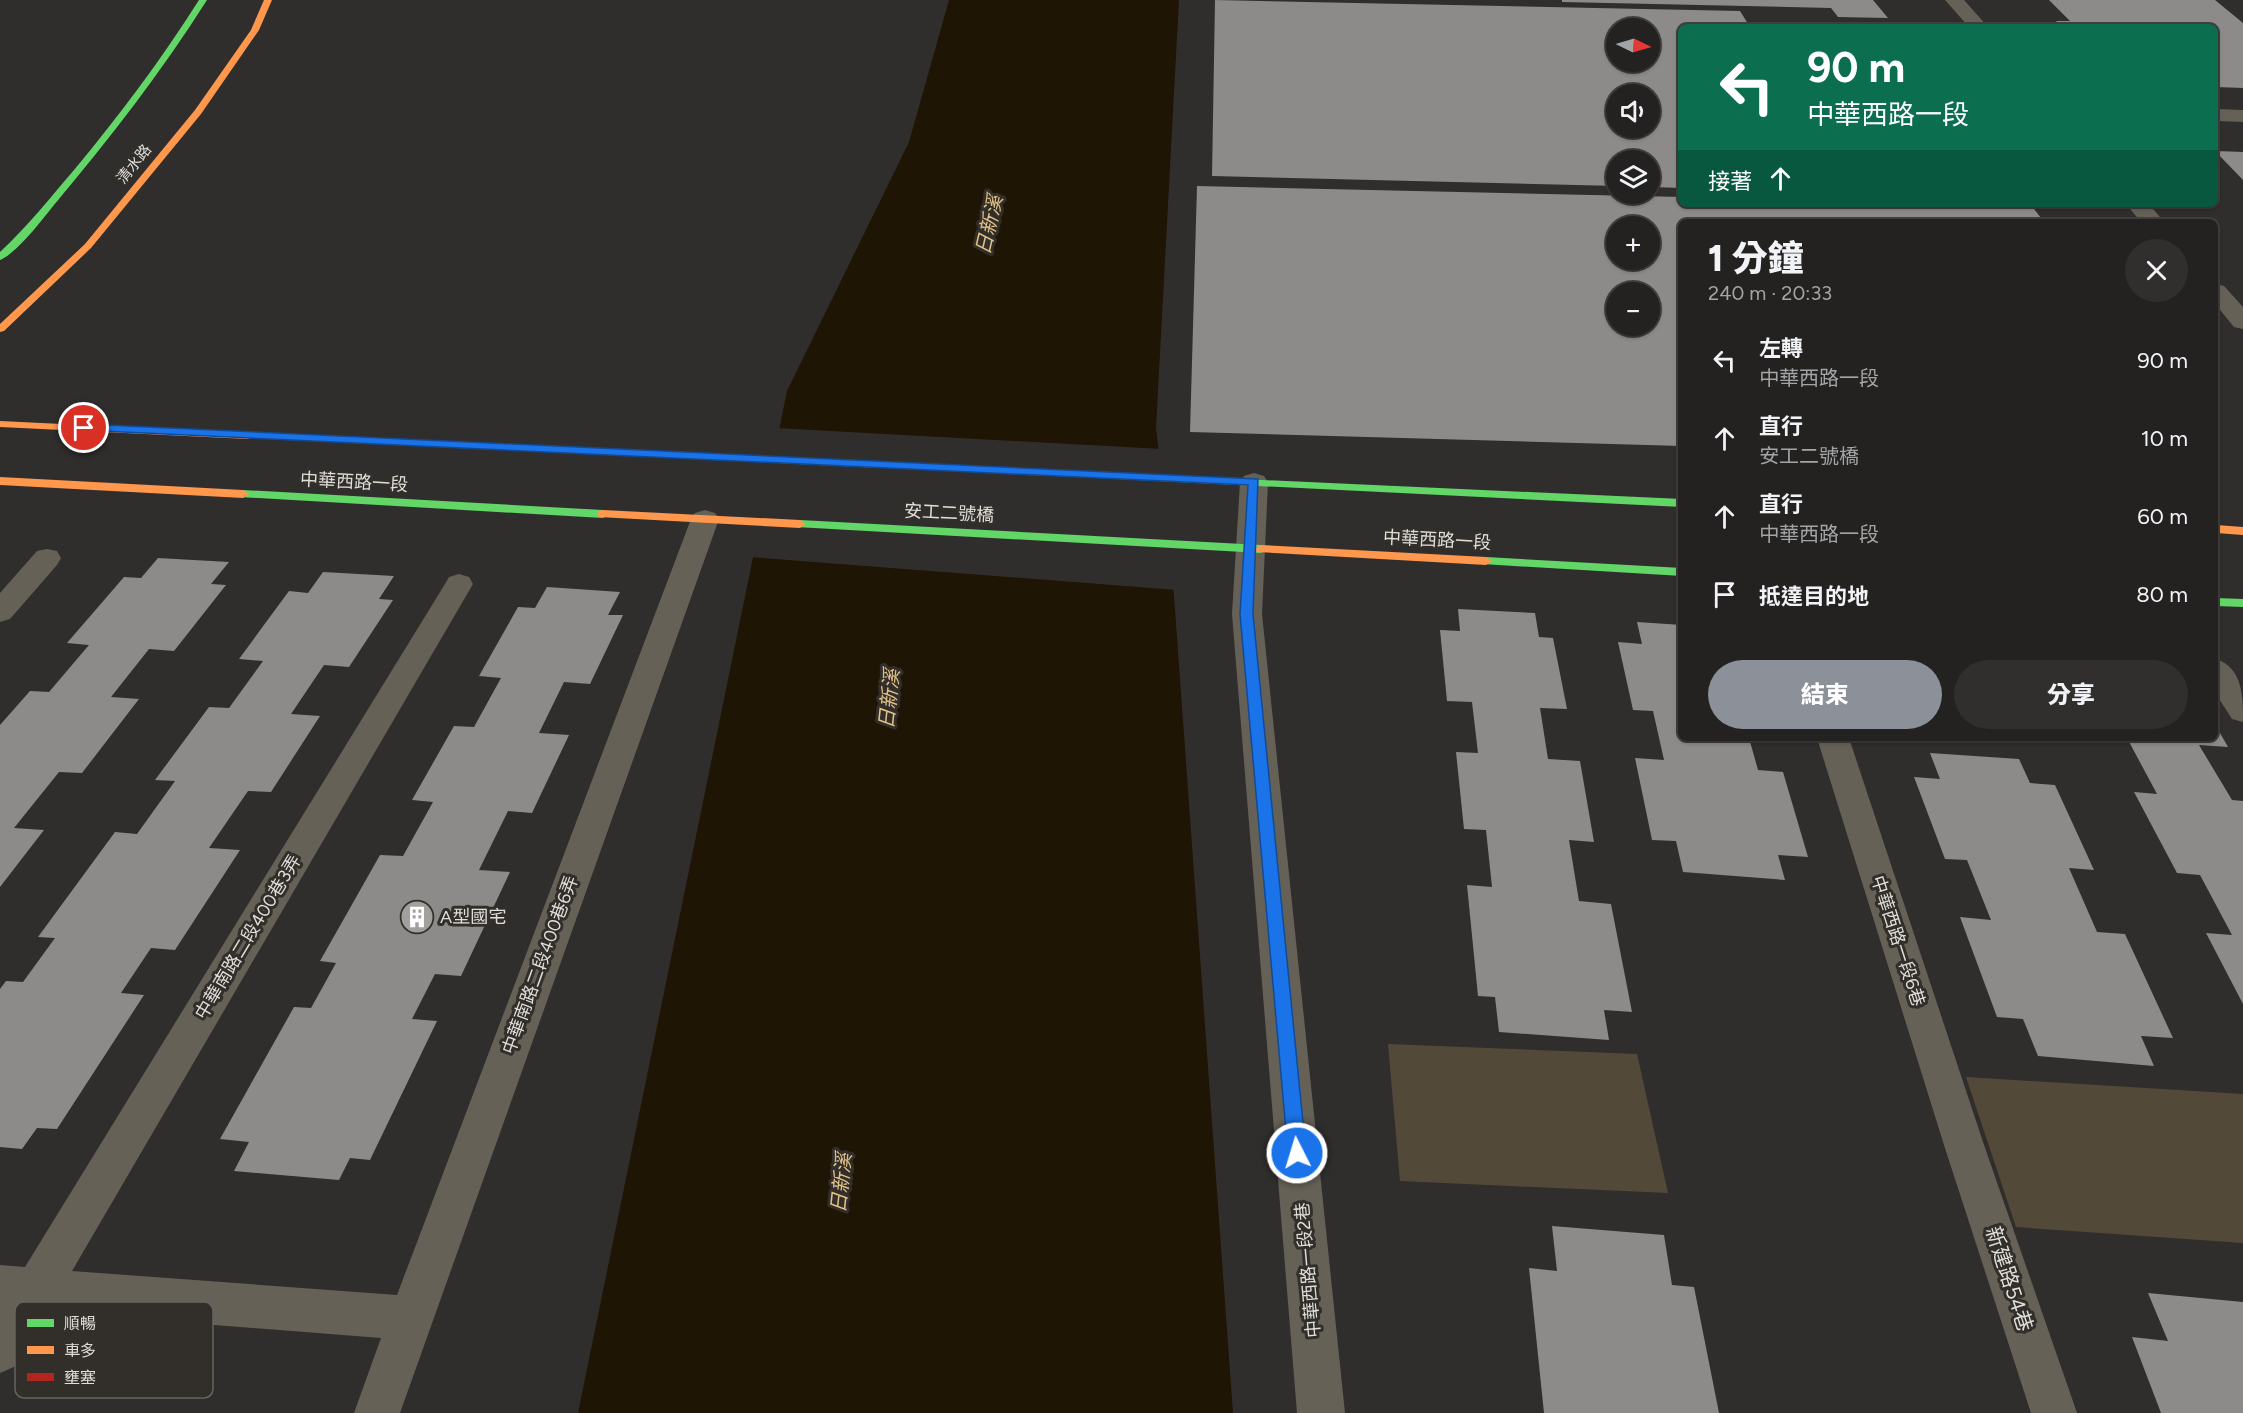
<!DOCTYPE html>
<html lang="zh-TW">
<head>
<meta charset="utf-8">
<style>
	:root { --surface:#242221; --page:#302f2e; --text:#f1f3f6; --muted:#a3a4a5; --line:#413f3f; --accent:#8c9099 }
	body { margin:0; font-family:Figtree,"Noto Sans TC",sans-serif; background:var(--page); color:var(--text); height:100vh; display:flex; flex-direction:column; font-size:22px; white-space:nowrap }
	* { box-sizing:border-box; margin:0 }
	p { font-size:20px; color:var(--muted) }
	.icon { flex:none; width:33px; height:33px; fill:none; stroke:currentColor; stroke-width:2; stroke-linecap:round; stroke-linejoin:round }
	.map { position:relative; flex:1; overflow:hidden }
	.drawer { position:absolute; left:1678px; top:219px; width:540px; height:522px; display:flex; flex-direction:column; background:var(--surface); border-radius:9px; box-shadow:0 2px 4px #0004,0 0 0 2px var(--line) }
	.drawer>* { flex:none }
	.top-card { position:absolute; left:1678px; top:24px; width:540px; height:183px; border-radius:9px; box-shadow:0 2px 4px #0004,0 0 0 2px var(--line); background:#0b6e4f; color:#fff; overflow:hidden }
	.needle { width:39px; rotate:95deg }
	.tools { position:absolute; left:1606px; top:18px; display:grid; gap:12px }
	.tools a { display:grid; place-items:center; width:54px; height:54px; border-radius:50%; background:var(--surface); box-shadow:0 2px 4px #0004,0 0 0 2px var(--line); font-size:30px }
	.pin { position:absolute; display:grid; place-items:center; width:51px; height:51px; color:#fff; margin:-26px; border:3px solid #fff; border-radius:50%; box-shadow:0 2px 6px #0007 }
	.me { position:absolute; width:66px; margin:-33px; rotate:355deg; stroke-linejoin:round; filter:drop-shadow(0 0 4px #0008) }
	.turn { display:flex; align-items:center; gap:21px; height:126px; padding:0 30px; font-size:27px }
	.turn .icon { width:78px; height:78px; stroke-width:2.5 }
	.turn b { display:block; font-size:42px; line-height:51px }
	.then { display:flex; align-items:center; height:57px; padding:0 30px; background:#0003; gap:12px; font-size:22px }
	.round { display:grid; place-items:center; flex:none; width:63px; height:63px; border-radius:32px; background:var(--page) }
	.head { display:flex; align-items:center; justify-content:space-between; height:102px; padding:0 30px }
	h1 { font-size:36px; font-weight:800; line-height:45px }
	.primary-button { display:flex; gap:12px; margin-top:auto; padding:12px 30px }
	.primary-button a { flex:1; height:69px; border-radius:36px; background:var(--accent); color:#fff; font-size:24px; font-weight:800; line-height:69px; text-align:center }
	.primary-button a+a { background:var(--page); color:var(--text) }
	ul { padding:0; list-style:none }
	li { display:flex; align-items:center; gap:18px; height:78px; padding:0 30px }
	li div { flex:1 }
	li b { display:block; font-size:22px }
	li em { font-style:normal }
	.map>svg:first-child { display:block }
	.green { fill:#524939 }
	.water { fill:#1f1504 }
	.pier { fill:#302e2c }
	.building { fill:#8d8b89; fill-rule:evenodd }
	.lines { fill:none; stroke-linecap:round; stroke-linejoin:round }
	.lane { fill:#666157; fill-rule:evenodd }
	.street { fill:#666157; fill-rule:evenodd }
	.fast { fill:#63d668; fill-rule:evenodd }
	.slow { fill:#ff974d; fill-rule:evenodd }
	.jam { fill:#b3261e; fill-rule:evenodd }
	.route { fill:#1a73e8; stroke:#114b97; stroke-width:1.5 }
	.labels { text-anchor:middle; stroke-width:6; stroke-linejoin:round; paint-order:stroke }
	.far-street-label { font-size:15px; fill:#dfdeda; stroke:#322f2a }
	.street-label { font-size:18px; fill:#dfdeda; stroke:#322f2a }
	.poi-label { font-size:18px; fill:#dfdeda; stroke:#322f2a; text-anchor:start }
	.water-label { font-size:20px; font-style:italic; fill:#e1c188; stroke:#322f2a }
	.near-street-label { font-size:21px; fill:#dfdeda; stroke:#322f2a }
	.key { fill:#322f2a; stroke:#66645f; stroke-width:1.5 }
	.key-label { font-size:16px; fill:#dfdeda }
</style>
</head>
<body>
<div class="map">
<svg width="2243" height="1413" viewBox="0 0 2243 1413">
	<rect width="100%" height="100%" fill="#302e2c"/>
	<g class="green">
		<path d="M 1388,1044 L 1637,1054 L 1668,1193 L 1400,1181 Z"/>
		<path d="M 1966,1077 L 2243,1094 L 2243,1243 L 2016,1227 Z"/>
	</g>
	<path class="water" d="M 949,0 L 1179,0 L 1156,428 L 1172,568 L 1233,1413 L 578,1413 L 787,391 L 909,142 Z"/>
	<path class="pier" d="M 776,428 L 1161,449 L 1177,590 L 750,557 Z"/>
	<g class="building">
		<path d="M 1215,0 L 1740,11 L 1750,27 L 1682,27 L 1682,188 L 1650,187 L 1650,160 L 1617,160 L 1617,186 L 1212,176 ZM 1617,28 L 1650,28 L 1650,62 L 1617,62 ZM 1617,94 L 1650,94 L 1650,128 L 1617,128 Z"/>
		<path d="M 1562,0 L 1873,0 L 1888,18 L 1838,17 L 1831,8 L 1562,2 Z"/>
		<path d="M 2049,0 L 2215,0 L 2243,23 L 2243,88 L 2216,87 L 2216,27 L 2062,27 L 2056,21 L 2070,21 Z"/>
		<path d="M 2216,151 L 2243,152 L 2243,180 L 2216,152 Z"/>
		<path d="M 1197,186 L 1682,197 L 1682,204 L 2031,205 L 2044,222 L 1682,222 L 1682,446 L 1190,432 ZM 1617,226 L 1650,226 L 1650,260 L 1617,260 ZM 1617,292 L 1650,292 L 1650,326 L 1617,326 Z"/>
		<path d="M 158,558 L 229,562 L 211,584 L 226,585 L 174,651 L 149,649 L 111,697 L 139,699 L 82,773 L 59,772 L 14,828 L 44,830 L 0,887 L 0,725 L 30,691 L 49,692 L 89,645 L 67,643 L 124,577 L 141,578 Z"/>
		<path d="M 323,572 L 394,576 L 379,599 L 393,600 L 349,667 L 324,665 L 291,714 L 320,716 L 271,792 L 248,791 L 209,848 L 240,850 L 175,950 L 151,948 L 121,993 L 144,995 L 57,1129 L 37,1128 L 22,1149 L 0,1147 L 0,989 L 6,981 L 23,982 L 55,938 L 38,937 L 115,832 L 137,834 L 175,781 L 155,780 L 209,707 L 229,708 L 263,661 L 239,659 L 289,591 L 308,593 Z"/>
		<path d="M 547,587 L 620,592 L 608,615 L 623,615 L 590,684 L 564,682 L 539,733 L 569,735 L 532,813 L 508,811 L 479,870 L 510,872 L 461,976 L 435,974 L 412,1019 L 437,1021 L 370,1160 L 350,1158 L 339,1180 L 234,1171 L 249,1142 L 220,1139 L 294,1007 L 311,1008 L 336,963 L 320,961 L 380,855 L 403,856 L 433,802 L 412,800 L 454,726 L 474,727 L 501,678 L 479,676 L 518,607 L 535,608 Z"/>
		<path d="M 1458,609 L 1535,613 L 1539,637 L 1553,638 L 1567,709 L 1540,708 L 1548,759 L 1580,761 L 1594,842 L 1569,840 L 1579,901 L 1611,904 L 1632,1012 L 1604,1010 L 1609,1040 L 1499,1032 L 1495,997 L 1478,996 L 1467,885 L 1492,887 L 1486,830 L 1464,829 L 1456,752 L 1478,753 L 1472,702 L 1447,701 L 1440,630 L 1460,631 Z"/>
		<path d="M 1637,622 L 1682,625 L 1682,738 L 1749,738 L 1758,770 L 1783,772 L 1808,857 L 1778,855 L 1785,880 L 1683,872 L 1676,841 L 1652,840 L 1635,758 L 1664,760 L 1653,711 L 1633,710 L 1618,642 L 1642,644 Z"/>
		<path d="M 2216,726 L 2228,747 L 2199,745 L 2232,800 L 2243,801 L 2243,1004 L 2206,933 L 2232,935 L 2200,875 L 2177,873 L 2134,792 L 2157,794 L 2127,738 L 2216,738 Z"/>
		<path d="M 1930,753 L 2019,759 L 2030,783 L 2055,785 L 2094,870 L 2069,868 L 2097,932 L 2125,934 L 2173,1038 L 2141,1036 L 2154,1066 L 2038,1056 L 2023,1019 L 1997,1017 L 1960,917 L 1991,920 L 1967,860 L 1945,859 L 1914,777 L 1940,779 Z"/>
		<path d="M 1552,1226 L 1664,1235 L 1672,1285 L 1694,1287 L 1719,1413 L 1544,1413 L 1529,1268 L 1557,1271 Z"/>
		<path d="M 2148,1293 L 2243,1302 L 2243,1413 L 2161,1413 L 2132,1337 L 2168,1341 Z"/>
	</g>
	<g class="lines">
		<g class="lane">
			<path d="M 2216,109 L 2243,110 L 2243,122 L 2216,121 Z"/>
			<path d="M 705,510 L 715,513 L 719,519 L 400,1413 L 354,1413 L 381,1338 L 47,1312 L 16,1366 L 0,1373 L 0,1265 L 25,1267 L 445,584 L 449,577 L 459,574 L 469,577 L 473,584 L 72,1271 L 397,1295 L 691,519 L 695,513 Z"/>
			<path d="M 47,549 L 57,551 L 61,558 L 57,565 L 10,619 L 0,622 L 0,593 L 37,551 Z"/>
			<path d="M 2216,659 C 2243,668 2243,697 2243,722 L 2232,719 L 2216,694 Z"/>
			<path d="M 1817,738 L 1849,738 L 1984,1145 L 2077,1413 L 2031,1413 L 1944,1145 Z"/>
		</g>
		<g class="street">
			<path d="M 1945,0 L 1964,0 L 1988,27 L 1969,27 Z"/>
			<path d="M 2126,204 L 2149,204 L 2164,222 L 2141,222 Z"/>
			<path d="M 2216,284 L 2224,286 L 2243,307 L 2243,329 L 2234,327 L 2216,305 Z"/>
			<path d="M 1254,473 L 1264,476 L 1268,482 L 1262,614 L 1345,1413 L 1297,1413 L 1232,614 L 1240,482 L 1244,476 Z"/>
		</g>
		<g class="fast">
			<path d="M 199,0 L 207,0 C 161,73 109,139 54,205 C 42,220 17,253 0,260 L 0,252 C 27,227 50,198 74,170 C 119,116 161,60 199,0 Z"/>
			<path d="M 518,445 L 882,462 L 888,465 L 882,468 L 514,450 L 512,448 Z"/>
			<path d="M 1041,470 L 1682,499 L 1682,507 L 1037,475 L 1035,473 Z"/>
			<path d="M 243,490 L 603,510 L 609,514 L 603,518 L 239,497 L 237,494 L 239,491 Z"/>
			<path d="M 800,520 L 1261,545 L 1267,549 L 1261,553 L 796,527 L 794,524 L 796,521 Z"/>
			<path d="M 1486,557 L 1682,568 L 1682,576 L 1482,564 L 1480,561 L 1482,558 Z"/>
			<path d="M 2216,598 L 2243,599 L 2243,607 L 2216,606 Z"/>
		</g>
		<g class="slow">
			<path d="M 264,0 L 272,0 L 259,30 L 201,114 L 91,248 L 4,331 L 0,332 L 0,324 L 85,244 L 195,110 L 251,30 Z"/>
			<path d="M 0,421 L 248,433 L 254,436 L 248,439 L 0,427 Z"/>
			<path d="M 0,477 L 243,490 L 249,494 L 243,498 L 0,485 Z"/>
			<path d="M 603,510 L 800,520 L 806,524 L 800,528 L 599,517 L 597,514 L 599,511 Z"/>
			<path d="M 2216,525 L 2243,527 L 2243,535 L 2216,533 Z"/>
			<path d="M 1261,545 L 1486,557 L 1492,561 L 1486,565 L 1257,552 L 1255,549 Z"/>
		</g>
		<g class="jam">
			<path d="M 248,433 L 518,445 L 524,448 L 518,451 L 244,438 L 242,436 Z"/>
			<path d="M 882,462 L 1041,470 L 1047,473 L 1041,476 L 878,467 L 878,463 Z"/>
		</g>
	</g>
	<path class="route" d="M 84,424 L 1258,479 L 1253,614 L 1306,1153 L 1304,1159 L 1297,1161 L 1291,1159 L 1288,1153 L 1240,614 L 1248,485 L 80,430 L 80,425 Z"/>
	<defs>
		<symbol id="building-disc" viewBox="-11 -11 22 22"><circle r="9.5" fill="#a2a09d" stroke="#322f2a"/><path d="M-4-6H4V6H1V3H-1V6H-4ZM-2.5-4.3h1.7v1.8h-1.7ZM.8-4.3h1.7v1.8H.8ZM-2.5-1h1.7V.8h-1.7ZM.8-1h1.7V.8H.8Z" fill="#fff"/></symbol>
	</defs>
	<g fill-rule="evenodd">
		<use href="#building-disc" x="398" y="898" width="38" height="38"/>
	</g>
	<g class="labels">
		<g class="far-street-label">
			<text transform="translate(134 164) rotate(-51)" y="5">清水路</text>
		</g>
		<g class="street-label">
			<text transform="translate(354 482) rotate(3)" y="6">中華西路一段</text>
			<text transform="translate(949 513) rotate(3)" y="6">安工二號橋</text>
			<text transform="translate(1437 540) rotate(3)" y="6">中華西路一段</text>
			<text transform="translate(248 937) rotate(-59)" y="6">中華南路二段400巷3弄</text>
			<text transform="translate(1898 941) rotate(72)" y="6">中華西路一段6巷</text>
			<text transform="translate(540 965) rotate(-70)" y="6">中華南路二段400巷6弄</text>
			<text transform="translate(1308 1270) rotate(-95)" y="6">中華西路一段2巷</text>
		</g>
		<g class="poi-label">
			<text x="440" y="923">A型國宅</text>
		</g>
		<g class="water-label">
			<text transform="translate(989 225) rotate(-77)" y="7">日新溪</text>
			<text transform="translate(889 699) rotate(-84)" y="7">日新溪</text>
			<text transform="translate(841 1183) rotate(-84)" y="7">日新溪</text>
		</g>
		<g class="near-street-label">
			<text transform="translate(2009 1279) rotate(72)" y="7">新建路54巷</text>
		</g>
	</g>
	<rect x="15" y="1302" width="198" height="96" rx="9" class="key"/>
	<rect x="27" y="1319" width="27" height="8" fill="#63d668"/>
	<rect x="27" y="1346" width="27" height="8" fill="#ff974d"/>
	<rect x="27" y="1373" width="27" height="8" fill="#b3261e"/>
	<g class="key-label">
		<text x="64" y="1329">順暢</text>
		<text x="64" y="1356">車多</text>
		<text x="64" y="1383">壅塞</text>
	</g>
</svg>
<div class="tools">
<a><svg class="needle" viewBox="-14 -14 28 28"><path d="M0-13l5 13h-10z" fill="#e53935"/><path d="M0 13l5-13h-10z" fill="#a3a4a5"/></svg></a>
<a><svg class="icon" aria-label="sound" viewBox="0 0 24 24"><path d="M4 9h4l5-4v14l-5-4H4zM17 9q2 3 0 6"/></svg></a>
<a><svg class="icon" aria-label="layers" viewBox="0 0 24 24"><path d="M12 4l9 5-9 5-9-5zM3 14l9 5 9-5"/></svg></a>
<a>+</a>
<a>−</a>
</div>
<div class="pin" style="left:84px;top:428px;background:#d93025"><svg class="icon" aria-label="arrive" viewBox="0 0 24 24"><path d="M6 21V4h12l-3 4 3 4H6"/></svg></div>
<svg class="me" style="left:1297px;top:1153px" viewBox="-20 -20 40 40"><circle r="17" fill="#1a73e8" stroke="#fff" stroke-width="3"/><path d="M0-11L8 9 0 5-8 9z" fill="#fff"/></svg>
<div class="top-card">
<div class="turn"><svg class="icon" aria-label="left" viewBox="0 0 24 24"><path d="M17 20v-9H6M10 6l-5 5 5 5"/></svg><div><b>90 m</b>中華西路一段</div></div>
<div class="then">接著<svg class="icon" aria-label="ahead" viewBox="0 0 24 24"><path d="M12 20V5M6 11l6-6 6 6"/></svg></div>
</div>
<section class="drawer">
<div class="head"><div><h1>1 分鐘</h1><p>240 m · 20:33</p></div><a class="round"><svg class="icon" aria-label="close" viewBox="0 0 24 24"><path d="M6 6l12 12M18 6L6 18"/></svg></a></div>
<ul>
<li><svg class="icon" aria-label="left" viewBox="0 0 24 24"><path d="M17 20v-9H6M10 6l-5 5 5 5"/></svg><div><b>左轉</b><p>中華西路一段</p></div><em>90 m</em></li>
<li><svg class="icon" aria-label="ahead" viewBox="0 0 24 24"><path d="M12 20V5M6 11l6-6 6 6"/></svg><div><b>直行</b><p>安工二號橋</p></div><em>10 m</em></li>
<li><svg class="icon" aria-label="ahead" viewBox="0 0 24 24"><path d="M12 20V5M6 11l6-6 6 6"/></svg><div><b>直行</b><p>中華西路一段</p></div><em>60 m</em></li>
<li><svg class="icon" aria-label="arrive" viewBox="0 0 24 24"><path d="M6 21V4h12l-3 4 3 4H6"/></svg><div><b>抵達目的地</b></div><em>80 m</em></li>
</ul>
<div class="primary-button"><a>結束</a><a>分享</a></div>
</section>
</div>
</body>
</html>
